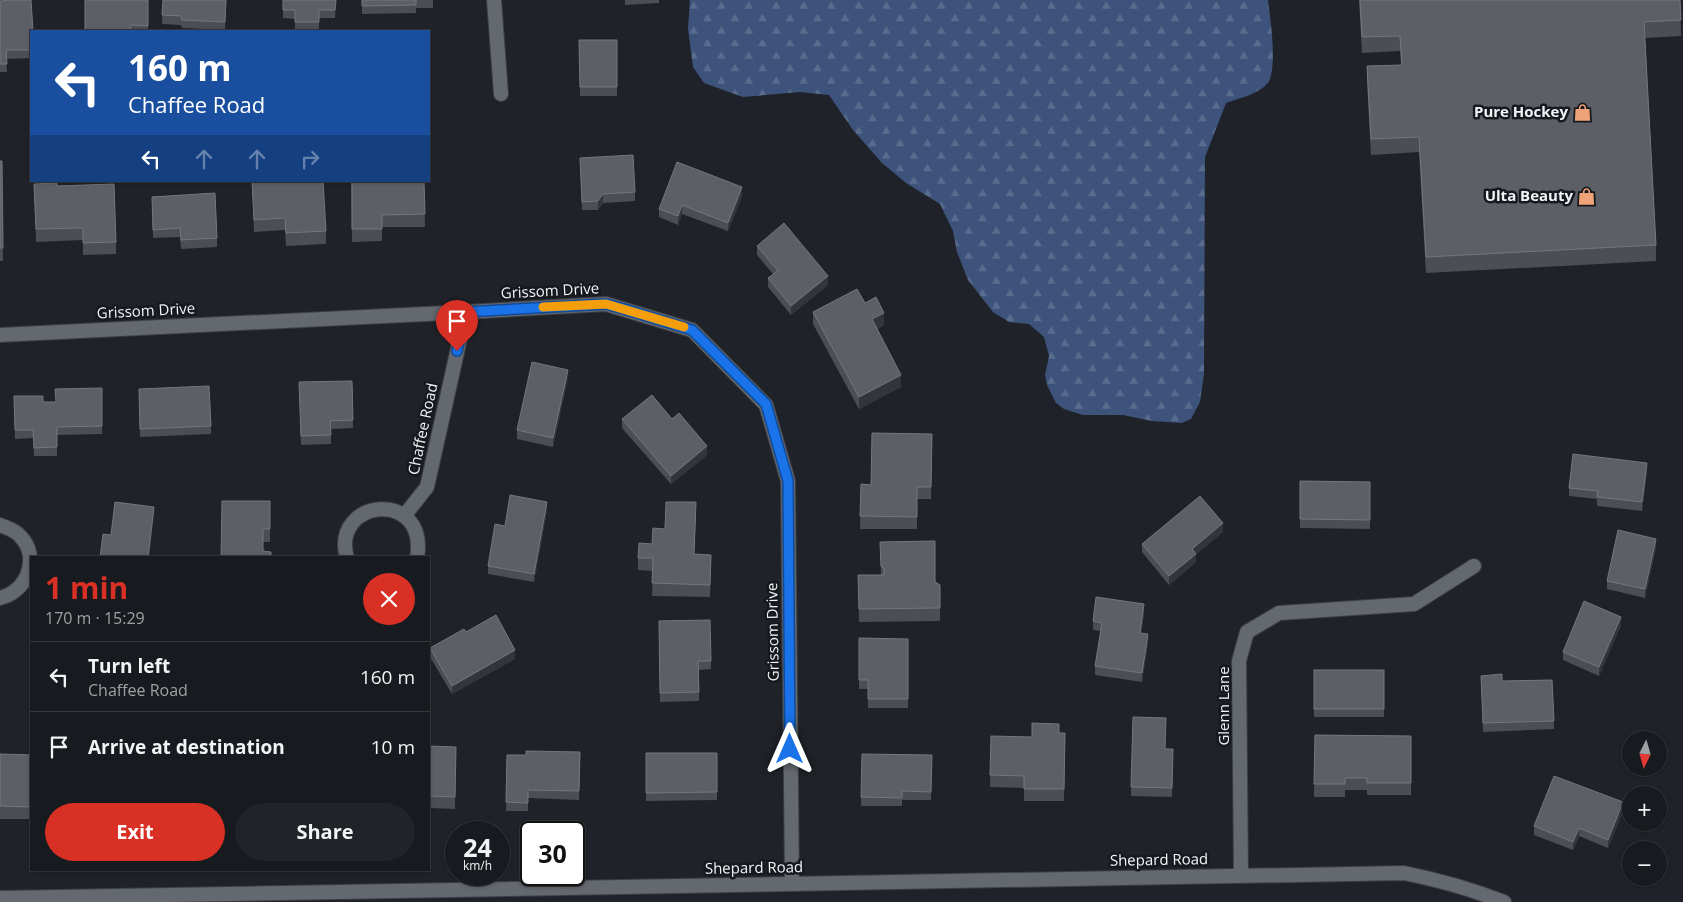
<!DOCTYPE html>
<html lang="en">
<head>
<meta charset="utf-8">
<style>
	:root { --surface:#171a1e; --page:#202327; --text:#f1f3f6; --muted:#9ea1a4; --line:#36383c; --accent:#d93025 }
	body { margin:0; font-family:"Open Sans",sans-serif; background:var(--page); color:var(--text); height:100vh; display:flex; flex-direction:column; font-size:19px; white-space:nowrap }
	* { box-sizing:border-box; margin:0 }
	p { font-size:16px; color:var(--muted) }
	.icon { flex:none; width:28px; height:28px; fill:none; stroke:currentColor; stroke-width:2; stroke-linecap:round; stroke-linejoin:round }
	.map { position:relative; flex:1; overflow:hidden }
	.sheet { position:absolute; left:30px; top:556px; width:400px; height:315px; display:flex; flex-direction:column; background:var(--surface); border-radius:0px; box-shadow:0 1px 4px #0004,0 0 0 1px var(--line) }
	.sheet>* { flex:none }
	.hud { position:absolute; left:30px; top:30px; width:400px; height:152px; border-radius:0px; box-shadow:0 1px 4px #0004,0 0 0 1px var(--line); background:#1a4fa0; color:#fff; overflow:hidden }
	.needle { width:32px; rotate:185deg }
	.buttons { position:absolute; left:1622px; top:731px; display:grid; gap:10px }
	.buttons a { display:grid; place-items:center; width:45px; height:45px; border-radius:50%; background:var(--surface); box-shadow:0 1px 4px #0004,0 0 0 1px var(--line); font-size:25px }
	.speed { position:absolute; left:445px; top:821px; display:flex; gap:10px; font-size:25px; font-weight:700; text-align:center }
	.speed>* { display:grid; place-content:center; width:65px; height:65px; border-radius:50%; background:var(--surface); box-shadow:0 1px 4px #0004,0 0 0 1px var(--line); line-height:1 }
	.speed small { font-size:12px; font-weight:400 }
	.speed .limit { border:2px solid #111; border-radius:8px; background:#fff; color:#111 }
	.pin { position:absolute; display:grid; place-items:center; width:42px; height:42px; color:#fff; margin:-51px -21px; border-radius:50% 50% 50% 0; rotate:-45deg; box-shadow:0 0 5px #0007 }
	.pin .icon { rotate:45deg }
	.me { position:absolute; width:55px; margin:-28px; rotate:0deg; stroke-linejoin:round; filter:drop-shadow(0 0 4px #0008) }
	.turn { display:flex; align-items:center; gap:18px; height:105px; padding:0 15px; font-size:22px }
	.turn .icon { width:65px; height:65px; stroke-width:2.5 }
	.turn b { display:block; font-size:35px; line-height:42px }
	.lanes { display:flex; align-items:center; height:48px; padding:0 15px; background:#0003; justify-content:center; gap:25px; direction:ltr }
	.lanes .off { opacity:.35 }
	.round { display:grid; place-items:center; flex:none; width:52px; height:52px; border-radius:26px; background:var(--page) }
	.overview { display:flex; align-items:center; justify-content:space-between; height:85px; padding:0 15px }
	h1 { font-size:30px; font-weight:700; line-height:38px; color:var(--accent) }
	.cta { display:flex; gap:10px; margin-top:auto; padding:10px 15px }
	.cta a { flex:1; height:58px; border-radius:30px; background:var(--accent); color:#fff; font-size:20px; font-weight:700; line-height:58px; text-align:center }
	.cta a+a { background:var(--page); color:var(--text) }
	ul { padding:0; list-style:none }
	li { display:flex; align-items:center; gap:15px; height:70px; padding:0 15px; border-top:1px solid var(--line) }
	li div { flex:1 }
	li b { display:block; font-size:19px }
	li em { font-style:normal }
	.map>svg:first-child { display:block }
	.forest { fill:url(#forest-firs) }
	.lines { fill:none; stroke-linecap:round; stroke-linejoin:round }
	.minor-casing { stroke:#3c3f44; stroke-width:16 }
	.minor { stroke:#64686f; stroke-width:14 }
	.wall { fill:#4b4e54 }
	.shaded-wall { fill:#32353b }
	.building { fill:#5c6066; stroke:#74777c }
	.route-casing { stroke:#114b97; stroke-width:12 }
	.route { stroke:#1a73e8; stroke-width:9 }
	.slow { stroke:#f59e0b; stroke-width:9 }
	.labels { text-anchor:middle; stroke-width:5; stroke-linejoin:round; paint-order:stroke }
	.poi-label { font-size:15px; font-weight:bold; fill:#f1f3f7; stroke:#16191e; text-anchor:end }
	.street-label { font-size:15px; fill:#f1f3f7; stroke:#16191e }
</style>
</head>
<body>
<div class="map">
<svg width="1683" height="902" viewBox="0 0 1683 902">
	<defs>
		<pattern id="forest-firs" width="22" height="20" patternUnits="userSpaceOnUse" patternTransform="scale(1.25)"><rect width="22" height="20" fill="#3d537b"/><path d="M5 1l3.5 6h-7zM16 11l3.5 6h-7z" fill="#5a6c8e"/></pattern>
	</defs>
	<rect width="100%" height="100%" fill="#1f2228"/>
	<path class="forest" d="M 690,0 L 1268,0 C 1270,17 1279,74 1266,85 C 1256,95 1239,98 1226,103 L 1205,157 L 1204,374 L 1200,402 L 1191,419 L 1182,423 L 1152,421 L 1123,415 L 1083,415 L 1064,409 L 1056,403 L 1047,385 L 1045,375 L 1049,356 L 1044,337 L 1029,324 L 1009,322 L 993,312 L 968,280 L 957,252 L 953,231 L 940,204 L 906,183 L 882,163 L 853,130 L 829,95 L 800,92 L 743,97 L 704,83 L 693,67 L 688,29 Z"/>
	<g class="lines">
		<defs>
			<g id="minor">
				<path d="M 494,0 L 501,94"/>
				<path d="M 0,335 L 466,312 L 606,304 L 692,330 L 766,405 L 788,481 L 792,884"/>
				<path d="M 404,516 L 427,487 L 466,312"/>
				<path d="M 0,525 C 7,528 15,530 20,536 C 41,557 27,592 0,598"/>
				<path d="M 347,558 C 330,498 429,488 417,558"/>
				<path d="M 1241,875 L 1239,661 L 1247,632 L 1279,613 L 1414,604 L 1474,566"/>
				<path d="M 0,898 L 1404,873 C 1439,880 1471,889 1504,902"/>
			</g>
		</defs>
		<use href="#minor" class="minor-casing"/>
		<use href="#minor" class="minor"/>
	</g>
	<g class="wall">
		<path d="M 148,0 L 148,31 L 85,31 Z"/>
		<path d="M 163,0 L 226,0 L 225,30 L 182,28 L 181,25 L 162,24 Z"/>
		<path d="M 283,0 L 336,0 L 335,18 L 319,18 L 319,30 L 295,30 L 295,19 L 283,18 Z"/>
		<path d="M 362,0 L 433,0 L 433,8 L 416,8 L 416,13 L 362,14 Z"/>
		<path d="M 625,0 L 659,0 L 659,3 L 625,5 Z"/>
		<path d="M 1359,0 L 1680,0 L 1681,36 L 1645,38 L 1656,245 L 1656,261 L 1426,273 L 1419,152 L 1371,155 L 1367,82 L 1367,66 L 1401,65 L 1400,51 L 1362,53 Z"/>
		<path d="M 0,1 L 31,31 L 31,58 L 6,59 L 7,72 L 0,72 Z"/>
		<path d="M 579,40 L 617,40 L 617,96 L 580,96 Z"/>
		<path d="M 580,158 L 635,192 L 635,201 L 603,203 L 598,210 L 582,210 Z"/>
		<path d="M 0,161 L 2,161 L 3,261 L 0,261 Z"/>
		<path d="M 252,181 L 326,231 L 326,244 L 286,246 L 285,230 L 254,232 Z"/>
		<path d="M 351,181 L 424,181 L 425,227 L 382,227 L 382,241 L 352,242 Z"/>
		<path d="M 34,184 L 57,186 L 116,242 L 116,254 L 83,255 L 83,240 L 36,242 Z"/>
		<path d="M 742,196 L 728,231 L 682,214 L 678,225 L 659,217 L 659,209 Z"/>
		<path d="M 152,197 L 217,238 L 217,247 L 181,249 L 180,237 L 153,238 Z"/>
		<path d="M 757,246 L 828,285 L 791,315 L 768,287 L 768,278 L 773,274 L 757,255 Z"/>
		<path d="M 865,303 L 884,325 L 877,329 L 901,387 L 859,409 L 813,324 L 813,312 Z"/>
		<path d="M 568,378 L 553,447 L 517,439 L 517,430 Z"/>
		<path d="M 352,381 L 353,428 L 331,429 L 331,444 L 301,445 L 299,382 Z"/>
		<path d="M 102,388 L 102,434 L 57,435 L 57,456 L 34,456 L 33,438 L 15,439 L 14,396 L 43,402 L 55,402 Z"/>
		<path d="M 139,389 L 211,426 L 211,434 L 140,437 Z"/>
		<path d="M 622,419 L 672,419 L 707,455 L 671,484 L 622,428 Z"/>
		<path d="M 932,434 L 931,499 L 917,499 L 917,529 L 860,529 L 861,484 L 871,485 Z"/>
		<path d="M 1647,471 L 1642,511 L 1597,506 L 1597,499 L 1569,496 L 1569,488 Z"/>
		<path d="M 1300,481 L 1370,482 L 1370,529 L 1300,528 Z"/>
		<path d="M 270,501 L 270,542 L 263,542 L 221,558 Z"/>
		<path d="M 547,510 L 534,582 L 488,574 L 488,566 L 505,526 Z"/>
		<path d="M 696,515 L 694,554 L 711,555 L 710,597 L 652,596 L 653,571 L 638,570 L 638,558 L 652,544 L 665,529 Z"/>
		<path d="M 1223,532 L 1196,554 L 1196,562 L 1169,585 L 1142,552 L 1142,544 Z"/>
		<path d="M 880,542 L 940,585 L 940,621 L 859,622 L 858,575 L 881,575 Z"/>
		<path d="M 1656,547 L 1645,598 L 1607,589 L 1607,581 Z"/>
		<path d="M 1144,613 L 1141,633 L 1148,643 L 1142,682 L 1095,675 L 1095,666 L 1101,631 L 1093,630 L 1093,621 Z"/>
		<path d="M 710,620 L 711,669 L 699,670 L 699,701 L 660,702 L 659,621 Z"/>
		<path d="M 1621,625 L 1599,676 L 1563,660 L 1563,652 Z"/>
		<path d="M 466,632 L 515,659 L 452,694 L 430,657 L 430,648 Z"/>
		<path d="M 859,638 L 908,639 L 908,708 L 868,708 L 868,689 L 859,689 Z"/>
		<rect x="1314" y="670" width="70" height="47"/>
		<path d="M 1481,676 L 1502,681 L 1552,680 L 1554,729 L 1483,732 Z"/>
		<path d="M 1133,717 L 1165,749 L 1173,749 L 1172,797 L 1131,796 Z"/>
		<path d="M 1059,733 L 1065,733 L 1064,801 L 1024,801 L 1024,788 L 990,787 L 991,736 L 1032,737 Z"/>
		<path d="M 1315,735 L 1411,736 L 1411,795 L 1367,795 L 1367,790 L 1345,790 L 1345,797 L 1314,797 Z"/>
		<path d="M 429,746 L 456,747 L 455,809 L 429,808 Z"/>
		<path d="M 580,752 L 579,800 L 528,798 L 528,811 L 506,811 L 507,755 L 526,755 Z"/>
		<path d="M 646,753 L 717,753 L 717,800 L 646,801 Z"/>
		<path d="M 0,754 L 31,755 L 31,819 L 0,819 Z"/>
		<path d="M 862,754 L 932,755 L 931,800 L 902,800 L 902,806 L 861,806 Z"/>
		<path d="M 1623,811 L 1608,848 L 1579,836 L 1573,850 L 1534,835 L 1534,826 Z"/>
	</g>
	<g class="shaded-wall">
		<path d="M 742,187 L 742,196 L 728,231 L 728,223 Z"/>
		<path d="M 603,194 L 603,203 L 598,210 L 598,201 Z"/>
		<path d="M 682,205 L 682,214 L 678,225 L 678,216 Z"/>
		<path d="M 828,276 L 828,285 L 791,315 L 791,306 Z"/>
		<path d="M 884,313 L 884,325 L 872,331 L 872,319 Z"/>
		<path d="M 568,370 L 568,378 L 553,447 L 553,438 Z"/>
		<path d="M 901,375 L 901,387 L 859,409 L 859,397 Z"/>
		<path d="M 707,446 L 707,455 L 671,484 L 671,476 Z"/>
		<path d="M 1647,463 L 1647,471 L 1642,511 L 1642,502 Z"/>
		<path d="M 547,502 L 547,510 L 534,582 L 534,574 Z"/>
		<path d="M 154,507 L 154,515 L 149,558 L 148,558 Z"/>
		<path d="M 1223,523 L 1223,532 L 1196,554 L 1196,562 L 1169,585 L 1169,576 L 1192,549 Z"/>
		<path d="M 1656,539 L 1656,547 L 1645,598 L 1645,589 Z"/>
		<path d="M 1144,604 L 1144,613 L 1140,641 L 1140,633 Z"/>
		<path d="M 1621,617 L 1621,625 L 1599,676 L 1599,667 Z"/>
		<path d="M 1148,634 L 1148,643 L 1142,682 L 1142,673 Z"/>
		<path d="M 515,650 L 515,659 L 452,694 L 452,686 Z"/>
		<path d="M 1623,802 L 1623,811 L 1608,848 L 1608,840 Z"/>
		<path d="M 1579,828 L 1579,836 L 1573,850 L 1573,842 Z"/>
	</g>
	<g class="building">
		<path d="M 11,0 L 31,0 L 33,31 L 31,31 L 31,50 L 6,50 L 7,64 L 0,64 L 0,1 Z"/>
		<path d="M 85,0 L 148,0 L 148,26 L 131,25 L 130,31 L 85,31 Z"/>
		<path d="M 163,0 L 226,0 L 225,22 L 182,20 L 181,16 L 162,15 Z"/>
		<path d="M 283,0 L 336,0 L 335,10 L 319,10 L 319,22 L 295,22 L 295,10 L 283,10 Z"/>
		<path d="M 362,0 L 416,0 L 416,5 L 362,6 Z"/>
		<path d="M 1360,0 L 1680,0 L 1681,20 L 1644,22 L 1656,245 L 1426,257 L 1419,137 L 1371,139 L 1367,66 L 1402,65 L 1400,36 L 1362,37 Z"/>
		<path d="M 579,40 L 617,40 L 617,87 L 580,87 Z"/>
		<path d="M 633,155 L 635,192 L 603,194 L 598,201 L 582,202 L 580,158 Z"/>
		<path d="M 0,161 L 2,161 L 3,248 L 0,248 Z"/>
		<path d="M 677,162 L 742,187 L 728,223 L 682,205 L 678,216 L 659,209 Z"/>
		<path d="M 252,181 L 323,181 L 326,231 L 286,233 L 285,218 L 254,220 Z"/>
		<path d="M 352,181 L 424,181 L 425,214 L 382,215 L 382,229 L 352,229 Z"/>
		<path d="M 57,183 L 57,186 L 114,184 L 116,242 L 83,243 L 83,228 L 36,229 L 34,184 Z"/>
		<path d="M 215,193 L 217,238 L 181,240 L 180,228 L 153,230 L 152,197 Z"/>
		<path d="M 784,223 L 828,276 L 791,306 L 768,278 L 778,271 L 757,246 Z"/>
		<path d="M 857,289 L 865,303 L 876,297 L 884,313 L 872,319 L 901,375 L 859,397 L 813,312 Z"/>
		<path d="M 532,362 L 568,370 L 553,438 L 517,430 Z"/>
		<path d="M 352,381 L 353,420 L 330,421 L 331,435 L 301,436 L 299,382 Z"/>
		<path d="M 209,386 L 211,426 L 140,429 L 139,389 Z"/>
		<path d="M 102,388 L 102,426 L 57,427 L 57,447 L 34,448 L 33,430 L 15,430 L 14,396 L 43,396 L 43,402 L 56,402 L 55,389 Z"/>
		<path d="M 652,395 L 672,419 L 679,413 L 707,446 L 671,476 L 622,419 Z"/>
		<path d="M 872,433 L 932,434 L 931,487 L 917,487 L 917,517 L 860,516 L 861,484 L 871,485 Z"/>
		<path d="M 1573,454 L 1647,463 L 1642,502 L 1597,497 L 1598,491 L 1569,488 Z"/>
		<path d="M 1300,481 L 1370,482 L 1370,520 L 1300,519 Z"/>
		<path d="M 510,495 L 547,502 L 534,574 L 488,566 L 495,524 L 505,526 Z"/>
		<path d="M 1200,496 L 1223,523 L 1192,549 L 1196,554 L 1169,576 L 1142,544 Z"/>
		<path d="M 222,501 L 270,501 L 270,529 L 263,529 L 263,551 L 271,552 L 271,558 L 221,558 Z"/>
		<path d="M 115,502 L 154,507 L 148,558 L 100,558 L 103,534 L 111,535 Z"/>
		<path d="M 666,502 L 696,502 L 694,554 L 711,555 L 710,585 L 652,583 L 653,558 L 638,558 L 639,543 L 652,544 L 653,528 L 665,529 Z"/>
		<path d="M 1618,530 L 1656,539 L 1645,589 L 1607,581 Z"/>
		<path d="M 935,541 L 935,582 L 940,585 L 940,608 L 859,609 L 858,575 L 884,575 L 884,568 L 881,566 L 880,542 Z"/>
		<path d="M 1096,597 L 1144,604 L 1140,633 L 1148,634 L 1142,673 L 1095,666 L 1102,623 L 1093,621 Z"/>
		<path d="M 1584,601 L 1621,617 L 1599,667 L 1563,652 Z"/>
		<path d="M 496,615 L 515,650 L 452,686 L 430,648 L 464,629 L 466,632 Z"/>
		<path d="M 710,620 L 711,661 L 698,661 L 699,692 L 660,693 L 659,621 Z"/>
		<path d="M 859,638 L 908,639 L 908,699 L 868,699 L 868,680 L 859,680 Z"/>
		<rect x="1314" y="670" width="70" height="39"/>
		<path d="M 1502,674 L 1502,681 L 1552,680 L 1554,721 L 1483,723 L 1481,676 Z"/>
		<path d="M 1133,717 L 1166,718 L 1165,749 L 1173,749 L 1172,788 L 1131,787 Z"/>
		<path d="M 1032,723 L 1059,724 L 1059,733 L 1065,733 L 1064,789 L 1024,789 L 1024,776 L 990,775 L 991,736 L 1032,737 Z"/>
		<path d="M 1315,735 L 1411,736 L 1411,783 L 1367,783 L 1367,778 L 1345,778 L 1345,784 L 1314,784 Z"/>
		<path d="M 429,746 L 456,747 L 455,797 L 429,796 Z"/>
		<path d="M 526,751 L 580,752 L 579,791 L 528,790 L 528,803 L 506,802 L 507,755 L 526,755 Z"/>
		<path d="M 646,753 L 717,753 L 717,792 L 646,793 Z"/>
		<path d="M 0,754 L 31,755 L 31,807 L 0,806 Z"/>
		<path d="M 862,754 L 932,755 L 931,792 L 902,791 L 902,798 L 861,797 Z"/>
		<path d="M 1554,776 L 1623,802 L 1608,840 L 1579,828 L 1573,842 L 1534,826 Z"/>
	</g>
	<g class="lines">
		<defs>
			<path id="route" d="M 457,351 L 466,312 L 606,304 L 624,309 L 692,330 L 766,404 L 788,481 L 790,749"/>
		</defs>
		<use href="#route" class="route-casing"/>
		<use href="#route" class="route"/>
		<path class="slow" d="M 543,307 L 606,304 L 684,327"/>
	</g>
	<defs>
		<symbol id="shop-bare" viewBox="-9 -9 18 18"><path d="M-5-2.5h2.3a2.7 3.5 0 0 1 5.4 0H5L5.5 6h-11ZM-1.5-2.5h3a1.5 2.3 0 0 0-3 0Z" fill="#f0a279" stroke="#16191e" stroke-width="2.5" paint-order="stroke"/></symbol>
	</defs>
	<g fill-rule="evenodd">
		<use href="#shop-bare" x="1570" y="100" width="25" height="25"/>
		<use href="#shop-bare" x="1574" y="184" width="25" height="25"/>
	</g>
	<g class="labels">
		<g class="poi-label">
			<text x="1568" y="117">Pure Hockey</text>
			<text x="1573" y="201">Ulta Beauty</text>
		</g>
		<g class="street-label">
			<text transform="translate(550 291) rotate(-3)" y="5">Grissom Drive</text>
			<text transform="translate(146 311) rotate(-3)" y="5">Grissom Drive</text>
			<text transform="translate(423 429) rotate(-78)" y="5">Chaffee Road</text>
			<text transform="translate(773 632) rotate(-91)" y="5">Grissom Drive</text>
			<text transform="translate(1224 706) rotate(-90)" y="5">Glenn Lane</text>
			<text transform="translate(1159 860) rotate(-1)" y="5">Shepard Road</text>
			<text transform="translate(754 868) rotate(-1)" y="5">Shepard Road</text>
		</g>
	</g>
</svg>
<div class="buttons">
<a><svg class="needle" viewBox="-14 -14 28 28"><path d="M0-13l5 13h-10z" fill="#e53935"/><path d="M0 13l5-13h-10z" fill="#9ea1a4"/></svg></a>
<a>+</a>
<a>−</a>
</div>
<div class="speed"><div>24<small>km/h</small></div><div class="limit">30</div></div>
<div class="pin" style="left:457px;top:351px;background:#d93025"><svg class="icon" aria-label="arrive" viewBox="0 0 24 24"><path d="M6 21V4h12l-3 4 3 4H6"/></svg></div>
<svg class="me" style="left:790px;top:749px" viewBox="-20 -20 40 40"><path d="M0-17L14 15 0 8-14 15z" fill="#1a73e8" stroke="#fff" stroke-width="4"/></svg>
<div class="hud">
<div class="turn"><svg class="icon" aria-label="left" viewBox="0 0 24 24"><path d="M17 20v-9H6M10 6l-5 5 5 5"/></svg><div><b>160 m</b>Chaffee Road</div></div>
<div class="lanes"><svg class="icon" aria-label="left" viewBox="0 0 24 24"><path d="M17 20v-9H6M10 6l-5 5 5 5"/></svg><svg class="icon off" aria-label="ahead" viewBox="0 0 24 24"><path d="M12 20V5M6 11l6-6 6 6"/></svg><svg class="icon off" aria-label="ahead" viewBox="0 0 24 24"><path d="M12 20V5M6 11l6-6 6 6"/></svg><svg class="icon off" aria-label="right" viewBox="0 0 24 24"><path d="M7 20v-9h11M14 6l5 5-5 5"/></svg></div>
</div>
<section class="sheet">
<div class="overview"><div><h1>1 min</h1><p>170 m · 15:29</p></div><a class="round" style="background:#d93025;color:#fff"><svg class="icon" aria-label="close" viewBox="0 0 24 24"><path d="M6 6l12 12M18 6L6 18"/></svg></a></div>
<ul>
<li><svg class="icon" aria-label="left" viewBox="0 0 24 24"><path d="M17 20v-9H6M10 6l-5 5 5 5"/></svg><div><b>Turn left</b><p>Chaffee Road</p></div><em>160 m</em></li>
<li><svg class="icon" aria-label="arrive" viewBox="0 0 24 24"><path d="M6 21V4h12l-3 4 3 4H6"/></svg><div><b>Arrive at destination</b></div><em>10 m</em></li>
</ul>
<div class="cta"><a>Exit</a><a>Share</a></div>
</section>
</div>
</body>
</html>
